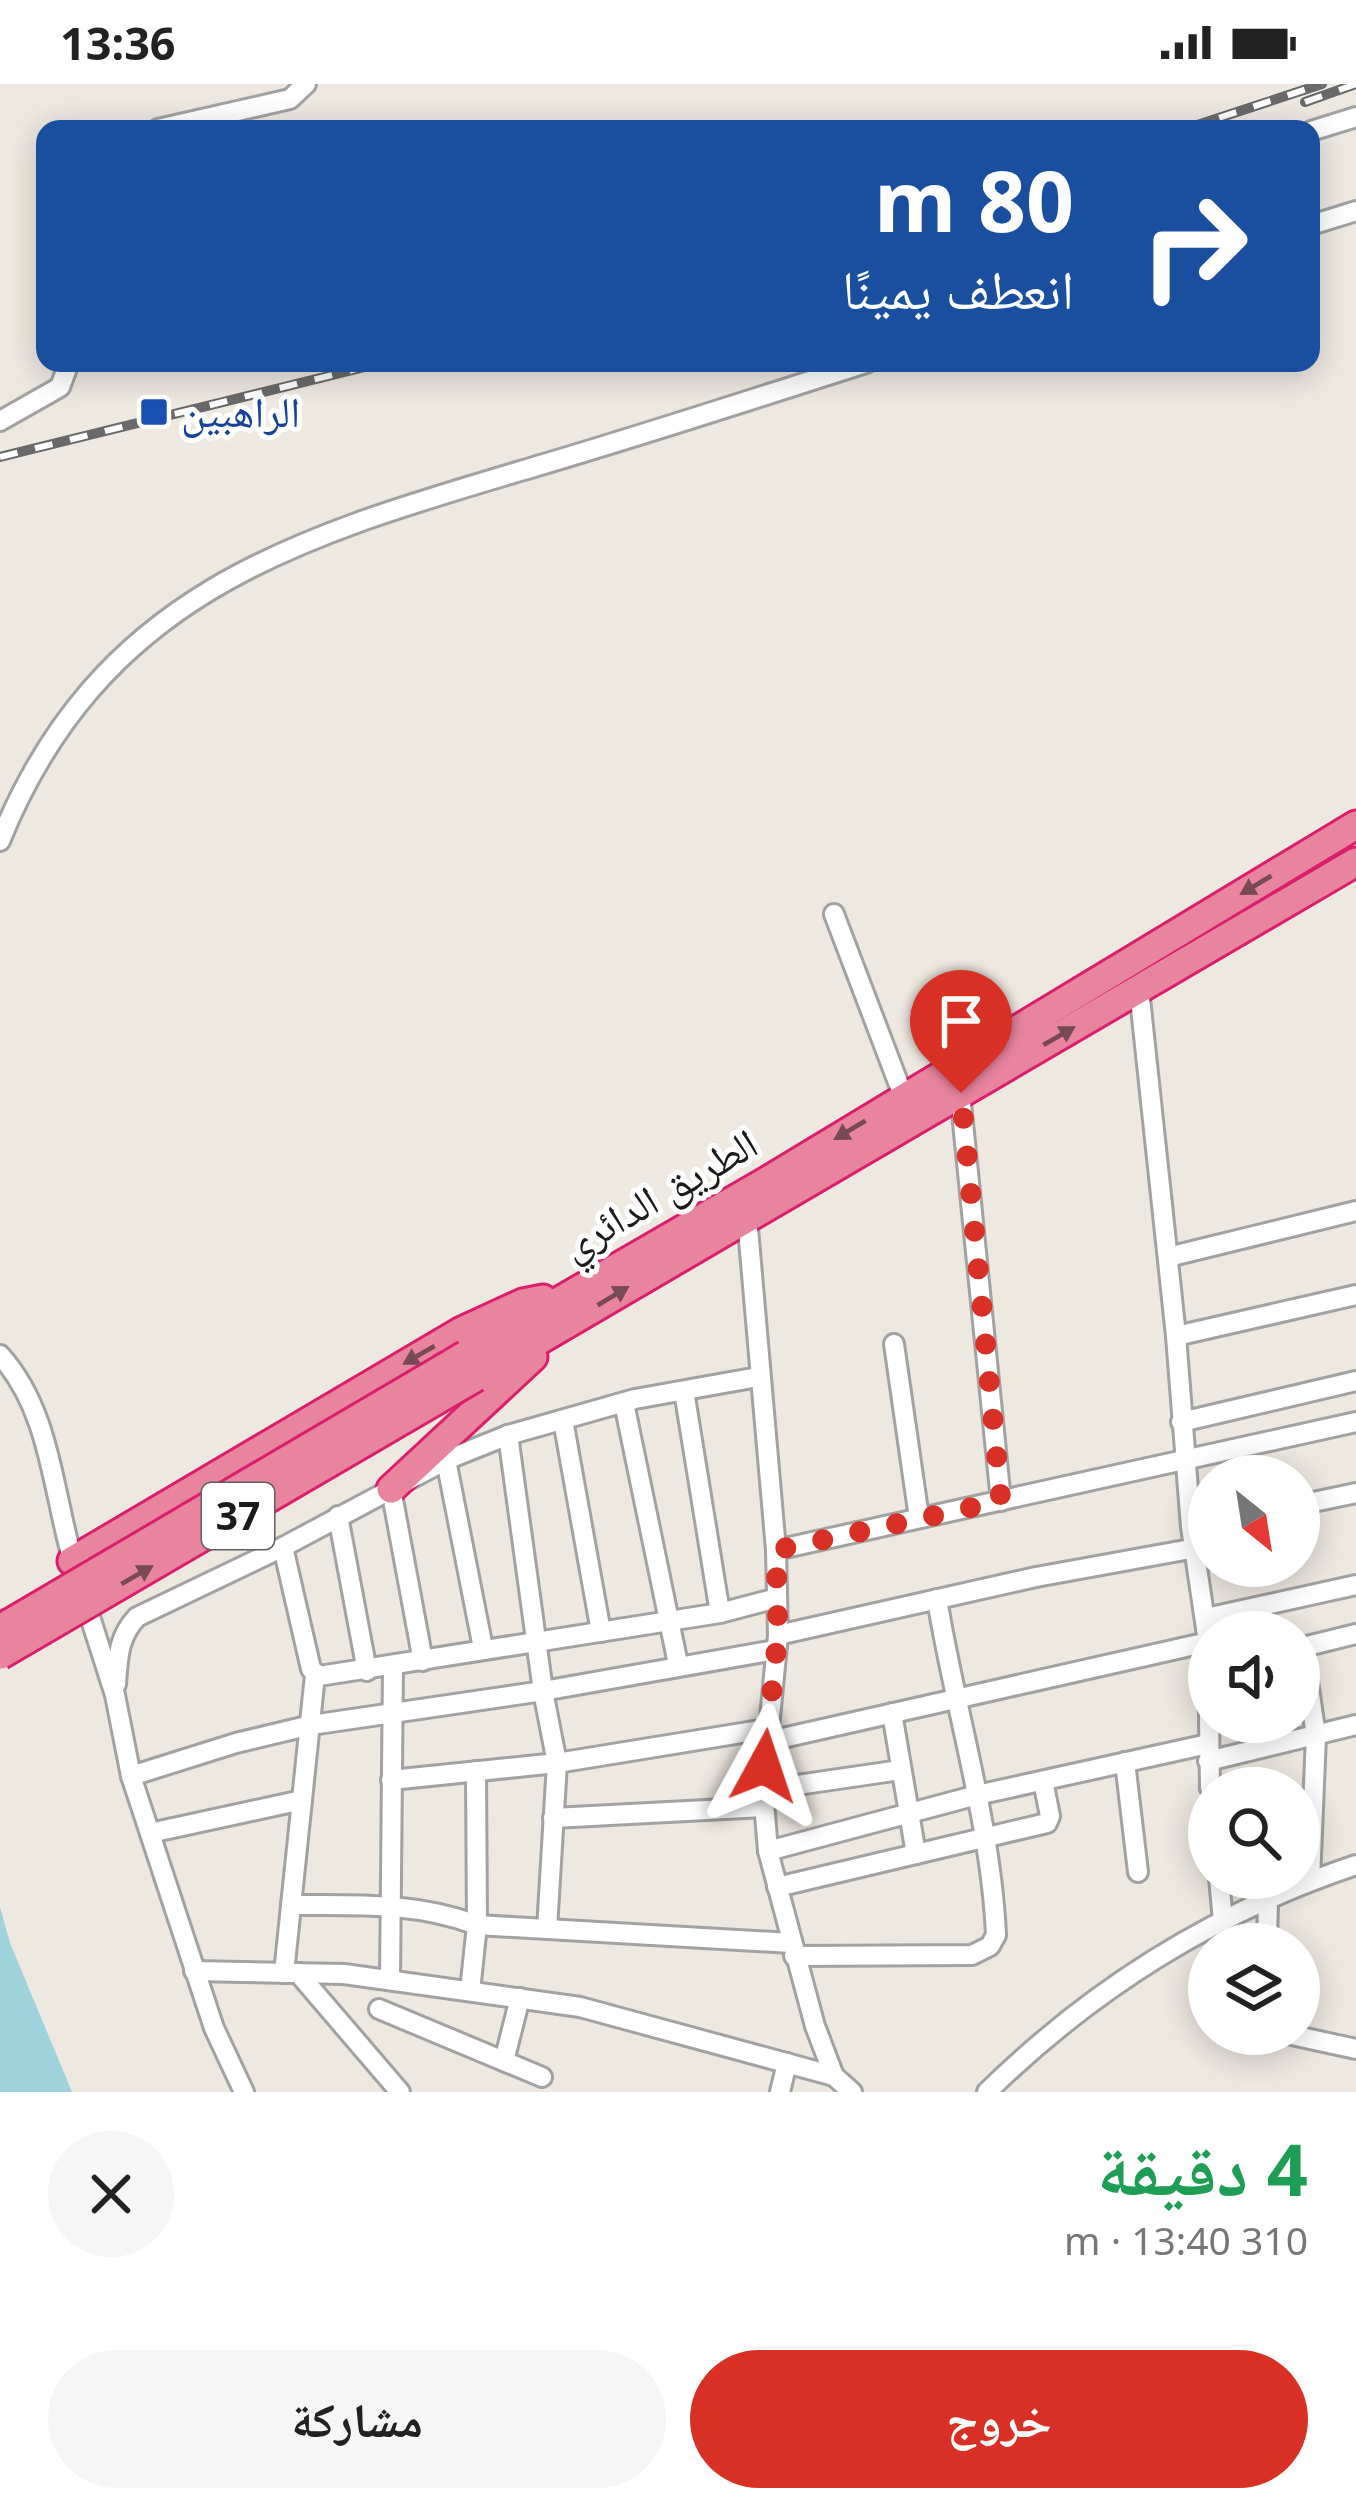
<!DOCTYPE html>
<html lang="ar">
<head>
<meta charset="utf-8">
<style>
	:root { --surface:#fff; --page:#f6f6f6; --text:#222; --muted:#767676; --accent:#d93025 }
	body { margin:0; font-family:"Noto Sans","Noto Naskh Arabic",sans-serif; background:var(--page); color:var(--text); direction:rtl; height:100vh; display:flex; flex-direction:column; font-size:45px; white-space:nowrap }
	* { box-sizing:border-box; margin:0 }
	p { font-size:39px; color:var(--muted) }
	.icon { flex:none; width:66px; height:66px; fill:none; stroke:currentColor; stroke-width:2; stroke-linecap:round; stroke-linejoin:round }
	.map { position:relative; height:2008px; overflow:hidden; direction:ltr }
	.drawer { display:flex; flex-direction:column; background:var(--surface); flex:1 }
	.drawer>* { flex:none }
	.guide { position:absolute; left:36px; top:36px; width:1284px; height:252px; border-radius:24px; box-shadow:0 6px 30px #0003; direction:rtl; background:#1a4fa0; color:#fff; overflow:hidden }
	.needle { width:78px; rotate:150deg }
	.buttons { position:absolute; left:1188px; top:1371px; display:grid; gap:24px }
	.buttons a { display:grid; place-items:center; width:132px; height:132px; border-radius:50%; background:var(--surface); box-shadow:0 6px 30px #0003; font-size:60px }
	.pin { position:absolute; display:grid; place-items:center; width:102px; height:102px; color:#fff; margin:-123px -51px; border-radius:50% 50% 50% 0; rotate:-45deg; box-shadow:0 0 12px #0007 }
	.pin .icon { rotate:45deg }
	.me { position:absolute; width:132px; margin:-66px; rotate:5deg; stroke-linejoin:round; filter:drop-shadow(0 0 9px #0008) }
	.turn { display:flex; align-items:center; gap:42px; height:252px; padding:0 48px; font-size:54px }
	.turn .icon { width:156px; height:156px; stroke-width:2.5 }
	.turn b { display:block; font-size:84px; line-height:102px }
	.round { display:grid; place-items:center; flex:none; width:126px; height:126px; border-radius:63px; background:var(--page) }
	.head { display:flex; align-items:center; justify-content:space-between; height:204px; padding:0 48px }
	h1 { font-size:72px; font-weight:700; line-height:90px; color:#1e9e55 }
	.action { display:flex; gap:24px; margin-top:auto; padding:24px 48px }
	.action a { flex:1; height:138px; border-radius:72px; background:var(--accent); color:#fff; font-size:48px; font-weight:700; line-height:138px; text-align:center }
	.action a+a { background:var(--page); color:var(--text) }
	.status { display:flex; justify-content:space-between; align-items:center; height:84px; padding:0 60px; background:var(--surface); direction:ltr }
	.status svg { height:33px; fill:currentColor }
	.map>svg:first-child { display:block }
	.water { fill:#9ed3dd }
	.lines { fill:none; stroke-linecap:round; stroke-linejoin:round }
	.minor-casing { stroke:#a2a2a2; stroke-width:24 }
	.highway-casing { stroke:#db1e6c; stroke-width:33 }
	.minor { stroke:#fff; stroke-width:18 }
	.highway { stroke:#e9849e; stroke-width:27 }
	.rail-casing { stroke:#696969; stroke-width:10 }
	.rail { stroke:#fff; stroke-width:6; stroke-dasharray:18; stroke-linecap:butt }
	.highway-bridge-casing { stroke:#db1e6c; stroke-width:33; stroke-linecap:butt }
	.highway-bridge { stroke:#e9849e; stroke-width:27 }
	.oneway { fill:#784a56 }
	.route { stroke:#d93025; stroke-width:21; stroke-dasharray:0 37.8 }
	.transit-dot { fill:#1a4fb4; stroke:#fff; stroke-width:4.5 }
	.labels { text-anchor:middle; stroke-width:10; stroke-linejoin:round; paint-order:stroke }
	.shield { fill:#fff; stroke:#5f5f5f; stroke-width:3 }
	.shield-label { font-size:39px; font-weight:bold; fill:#1b1b1b }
	.transit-label { font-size:42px; fill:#164399; stroke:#fff; text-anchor:start }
	.street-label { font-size:42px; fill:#1b1b1b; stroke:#fff }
</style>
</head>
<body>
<div class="status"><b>13:36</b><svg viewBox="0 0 49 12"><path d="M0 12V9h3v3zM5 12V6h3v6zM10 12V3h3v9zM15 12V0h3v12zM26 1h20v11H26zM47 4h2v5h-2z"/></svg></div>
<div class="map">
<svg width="1356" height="2008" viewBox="0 0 1356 2008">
	<rect width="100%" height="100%" fill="#ede8e0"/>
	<path class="water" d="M 0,1823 L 10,1859 L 72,2008 L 0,2008 Z"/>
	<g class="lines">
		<defs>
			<g id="minor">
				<path d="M 158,45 L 290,15 L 306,0"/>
				<path d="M 1311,47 L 1356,33"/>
				<path d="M 1311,141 L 1356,127"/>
				<path d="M 0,337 L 60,303 L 69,279"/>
				<path d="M 0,757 C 103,503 305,451 544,380 C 652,348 759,313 866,279"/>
				<path d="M 834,830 L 904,1014"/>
				<path d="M 1139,905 L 1176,1252 L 1191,1443 L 1208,1558 L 1210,1704"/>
				<path d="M 960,1009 L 1001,1417"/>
				<path d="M 747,1133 L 776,1466 L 778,1551 L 763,1706 L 768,1767 L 815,1942 L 834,1992 L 852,2008"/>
				<path d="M 1168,1173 L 1356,1127"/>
				<path d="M 1176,1252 L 1356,1211"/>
				<path d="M 894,1260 L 919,1434"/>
				<path d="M 0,1271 C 52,1328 53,1414 75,1484"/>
				<path d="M 684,1307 L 720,1529"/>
				<path d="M 624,1319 L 678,1580"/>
				<path d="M 563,1336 L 601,1548"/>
				<path d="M 1181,1338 L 1356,1297"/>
				<path d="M 508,1351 L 543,1607 L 557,1679 L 547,1845"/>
				<path d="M 446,1376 L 483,1564"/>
				<path d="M 391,1405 L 423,1577"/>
				<path d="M 1299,1421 L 1356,1409"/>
				<path d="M 338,1432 L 367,1587"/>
				<path d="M 283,1463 L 311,1585 L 319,1592 L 720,1529 L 777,1514"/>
				<path d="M 776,1466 L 1356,1338"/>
				<path d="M 83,1511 L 115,1611 L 131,1692 L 214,1944 L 244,2008"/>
				<path d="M 1206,1534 L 1356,1501"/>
				<path d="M 778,1551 L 1036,1493 L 1196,1464"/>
				<path d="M 1303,1563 L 1316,1652 L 1310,1796"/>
				<path d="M 1299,1564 L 1356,1550"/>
				<path d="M 116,1600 C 118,1574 118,1553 137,1533 L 283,1463 L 446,1376 L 508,1351 L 635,1315 L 758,1293"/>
				<path d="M 892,1629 L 916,1770"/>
				<path d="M 765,1658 L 1208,1558"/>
				<path d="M 1208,1677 L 1356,1641"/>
				<path d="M 1125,1678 L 1138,1788"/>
				<path d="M 131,1692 L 236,1659 L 311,1641 L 543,1607 L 775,1566"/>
				<path d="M 391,1696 L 557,1679 L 766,1645"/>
				<path d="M 763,1706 L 900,1686"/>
				<path d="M 553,1734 L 764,1723"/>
				<path d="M 150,1749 L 302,1716"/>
				<path d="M 768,1767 L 977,1711 L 1208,1660"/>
				<path d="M 1219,1794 L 1223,1837"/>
				<path d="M 777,1803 L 1047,1739 L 1050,1732 L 1043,1697"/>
				<path d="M 291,1821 C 355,1821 416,1818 477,1841 L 791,1859"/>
				<path d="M 1267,1860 L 1268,1816"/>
				<path d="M 794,1872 L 972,1871 L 990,1862 L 996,1851 C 991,1739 955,1626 937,1515"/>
				<path d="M 194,1887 L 344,1890 L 580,1923 L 834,1992"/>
				<path d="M 284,1889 L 315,1591"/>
				<path d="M 298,1889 L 400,2008"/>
				<path d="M 390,1896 L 393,1583"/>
				<path d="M 470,1907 L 477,1841 L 476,1687"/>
				<path d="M 379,1925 L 542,1993"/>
				<path d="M 1287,1950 L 1356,1965"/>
				<path d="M 504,1977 L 520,1914"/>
				<path d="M 780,2008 L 787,1979"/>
				<path d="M 987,2008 C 1093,1904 1215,1828 1356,1781"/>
			</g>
			<g id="highway">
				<path d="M 466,1271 L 767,1097 L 1356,741"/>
				<path d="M 476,1293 L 1356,778"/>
				<path d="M 391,1405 L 533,1273"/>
				<path d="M 72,1477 L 462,1247 L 523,1219 L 543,1215"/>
			</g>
		</defs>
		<use href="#minor" class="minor-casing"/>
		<use href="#highway" class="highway-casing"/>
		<use href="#minor" class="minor"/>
		<use href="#highway" class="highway"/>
		<defs>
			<g id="rail">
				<path d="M 1305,18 L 1356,0"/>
				<path d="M 1185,45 L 1322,0"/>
				<path d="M 0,373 L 381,279"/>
			</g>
		</defs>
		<use href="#rail" class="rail-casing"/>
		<use href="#rail" class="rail"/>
		<defs>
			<g id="highway-bridge">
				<path d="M 0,1545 L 466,1271"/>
				<path d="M 0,1571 L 476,1293"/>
			</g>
		</defs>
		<use href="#highway-bridge" class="highway-bridge-casing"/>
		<use href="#highway-bridge" class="highway-bridge"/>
	</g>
	<defs><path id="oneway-solid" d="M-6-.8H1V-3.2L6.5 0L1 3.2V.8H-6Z" transform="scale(3)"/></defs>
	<g class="oneway">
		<use href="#oneway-solid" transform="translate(1256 801) rotate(149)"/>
		<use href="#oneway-solid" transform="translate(1059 952) rotate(-30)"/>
		<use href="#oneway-solid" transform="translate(850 1046) rotate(149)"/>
		<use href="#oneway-solid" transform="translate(613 1212) rotate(-31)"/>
		<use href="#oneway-solid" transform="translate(419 1271) rotate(150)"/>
		<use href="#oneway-solid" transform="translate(137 1491) rotate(-30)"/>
	</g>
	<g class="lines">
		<path class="route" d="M 764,1682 L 778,1550 L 776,1466 L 1001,1417 L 961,1009"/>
	</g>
	<rect class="transit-dot" x="139" y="313" width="30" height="30" rx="6"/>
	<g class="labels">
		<rect class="shield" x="202" y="1399" width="72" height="66" rx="9"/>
		<g class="shield-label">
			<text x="238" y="1446">37</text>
		</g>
		<g class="transit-label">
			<text x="181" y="343">الراهبين</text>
		</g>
		<g class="street-label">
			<text transform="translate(659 1110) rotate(-30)" y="15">الطريق الدائري</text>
		</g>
	</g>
</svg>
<div class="buttons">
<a><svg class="needle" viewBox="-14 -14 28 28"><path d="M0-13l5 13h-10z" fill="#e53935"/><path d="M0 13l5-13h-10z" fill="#767676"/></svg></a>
<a><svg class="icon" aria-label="sound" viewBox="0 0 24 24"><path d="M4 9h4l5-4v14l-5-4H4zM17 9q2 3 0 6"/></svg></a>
<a><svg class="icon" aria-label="search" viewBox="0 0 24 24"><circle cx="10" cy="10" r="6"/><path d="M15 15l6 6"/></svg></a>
<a><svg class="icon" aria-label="layers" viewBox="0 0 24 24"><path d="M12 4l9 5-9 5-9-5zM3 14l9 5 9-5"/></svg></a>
</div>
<div class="pin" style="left:961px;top:1009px;background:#d93025"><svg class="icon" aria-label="arrive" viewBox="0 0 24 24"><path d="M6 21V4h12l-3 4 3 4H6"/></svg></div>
<svg class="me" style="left:764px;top:1682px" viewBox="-20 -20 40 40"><path d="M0-17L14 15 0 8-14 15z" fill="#d93025" stroke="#fff" stroke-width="4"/></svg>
<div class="guide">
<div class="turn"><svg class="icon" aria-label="right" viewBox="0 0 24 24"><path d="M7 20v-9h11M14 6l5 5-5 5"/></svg><div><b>80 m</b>انعطف يمينًا</div></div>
</div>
</div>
<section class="drawer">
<div class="head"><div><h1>4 دقيقة</h1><p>310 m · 13:40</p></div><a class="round"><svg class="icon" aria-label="close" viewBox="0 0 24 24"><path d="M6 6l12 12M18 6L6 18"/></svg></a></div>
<div class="action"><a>خروج</a><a>مشاركة</a></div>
</section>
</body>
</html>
